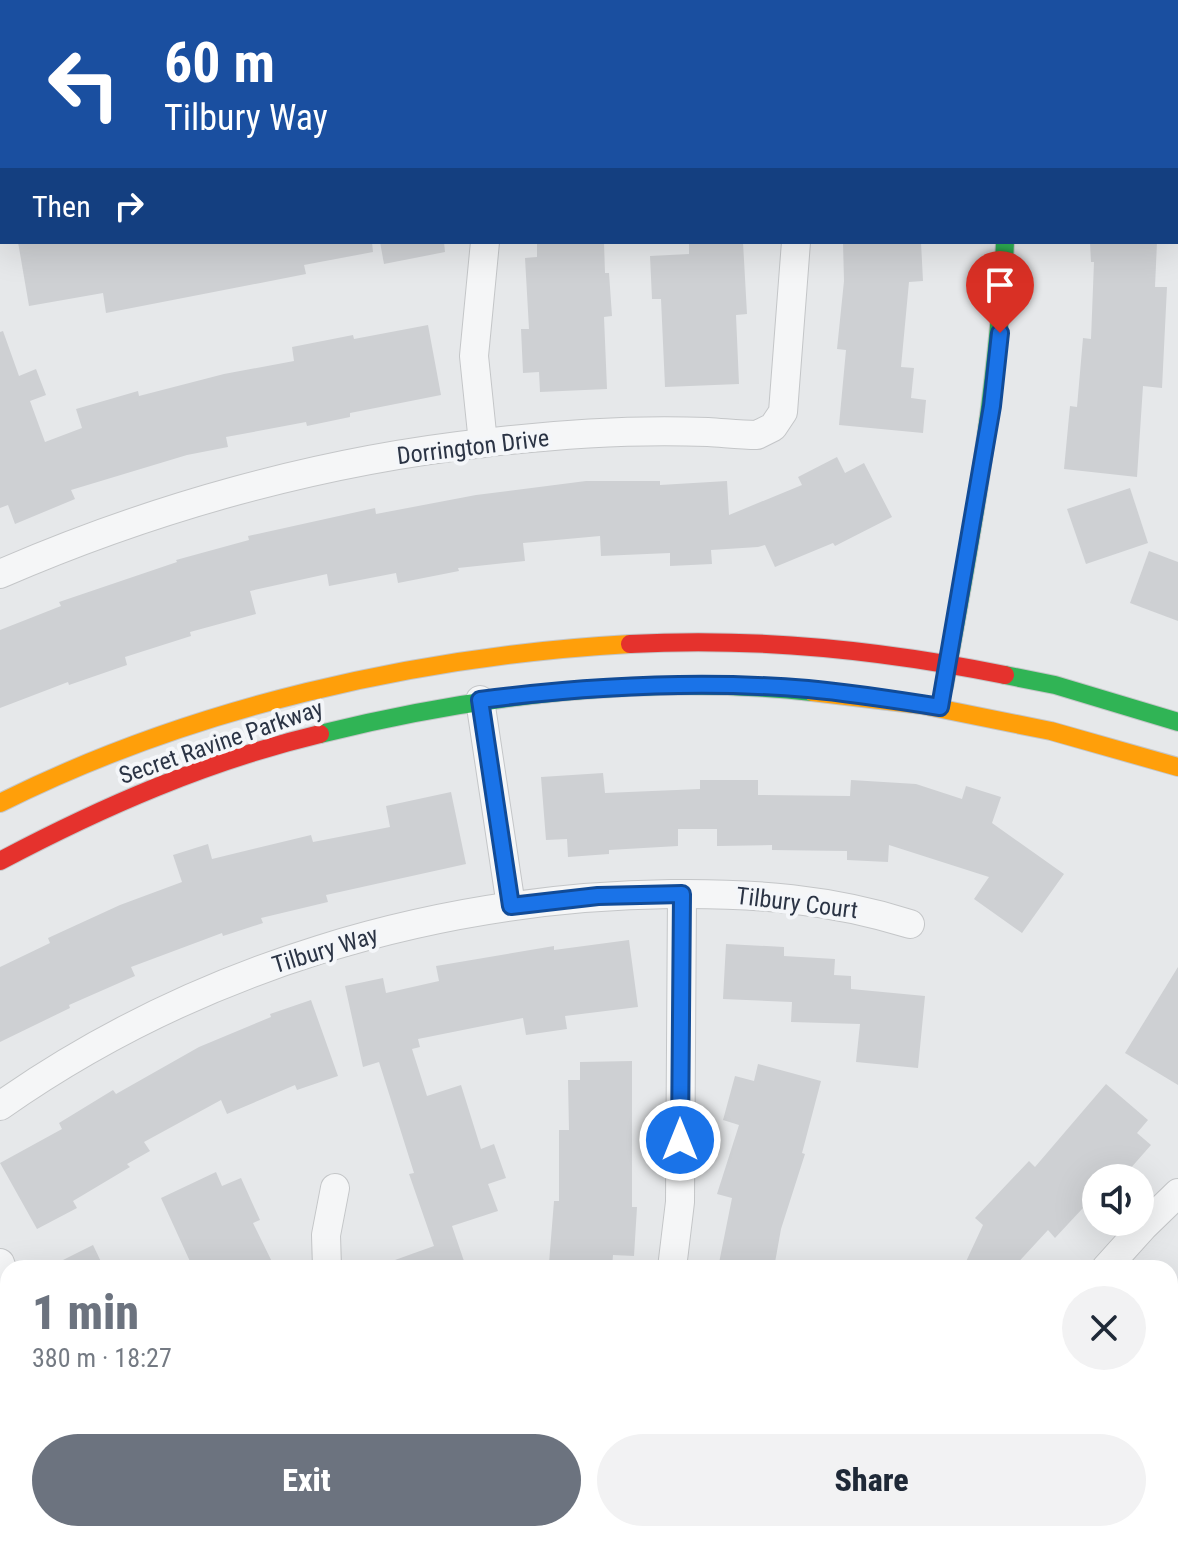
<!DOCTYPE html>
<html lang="en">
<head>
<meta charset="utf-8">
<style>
	:root { --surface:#fff; --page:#f2f2f3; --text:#1f2937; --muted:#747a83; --accent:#6c737f }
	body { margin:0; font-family:"Roboto Condensed",sans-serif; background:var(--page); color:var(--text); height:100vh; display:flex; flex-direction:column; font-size:30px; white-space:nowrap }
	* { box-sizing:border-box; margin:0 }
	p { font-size:26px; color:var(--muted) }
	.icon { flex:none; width:44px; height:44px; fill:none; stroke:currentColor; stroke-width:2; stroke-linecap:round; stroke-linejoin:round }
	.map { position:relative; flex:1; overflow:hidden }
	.drawer { position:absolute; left:0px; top:1260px; width:1178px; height:282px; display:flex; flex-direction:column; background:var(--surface); border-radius:24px 24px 0 0; box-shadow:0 8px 32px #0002 }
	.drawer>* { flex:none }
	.banner { position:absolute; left:0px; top:0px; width:1178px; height:244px; box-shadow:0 8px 32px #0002; background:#1a4fa0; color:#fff; overflow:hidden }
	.fabs { position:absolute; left:1082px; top:1164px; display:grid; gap:16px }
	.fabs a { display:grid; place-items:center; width:72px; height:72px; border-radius:50%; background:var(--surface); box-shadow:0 8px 32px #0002; font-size:40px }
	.pin { position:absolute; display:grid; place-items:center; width:68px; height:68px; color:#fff; margin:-82px -34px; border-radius:50% 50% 50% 0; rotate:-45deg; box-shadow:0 0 8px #0007 }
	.pin .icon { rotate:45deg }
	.me { position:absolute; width:88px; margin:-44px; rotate:0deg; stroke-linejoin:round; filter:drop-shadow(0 0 6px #0008) }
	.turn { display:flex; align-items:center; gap:28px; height:168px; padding:0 32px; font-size:36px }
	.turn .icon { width:104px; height:104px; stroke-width:2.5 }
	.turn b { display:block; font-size:56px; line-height:68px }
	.then { display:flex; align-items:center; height:76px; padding:0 32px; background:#0003; gap:16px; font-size:30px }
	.round { display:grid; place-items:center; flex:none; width:84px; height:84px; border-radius:42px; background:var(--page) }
	.summary { display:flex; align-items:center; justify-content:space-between; height:136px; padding:0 32px }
	h1 { font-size:48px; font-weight:800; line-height:60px; color:var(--accent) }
	.button { display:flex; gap:16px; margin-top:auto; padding:16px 32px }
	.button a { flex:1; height:92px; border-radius:48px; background:var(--accent); color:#fff; font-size:32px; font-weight:800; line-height:92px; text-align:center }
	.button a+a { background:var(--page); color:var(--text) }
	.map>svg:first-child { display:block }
	.green { fill:#d6ded6 }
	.building { fill:#ced0d3 }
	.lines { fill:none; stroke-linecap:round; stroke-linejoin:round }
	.street-casing { stroke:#c4c6c8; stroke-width:30 }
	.fast-casing { stroke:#c4c6c8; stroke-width:20 }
	.slow-casing { stroke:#c4c6c8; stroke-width:20 }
	.jam-casing { stroke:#c4c6c8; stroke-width:20 }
	.path { stroke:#c5c6ca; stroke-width:5; stroke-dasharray:6 6; stroke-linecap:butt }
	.street { stroke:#f5f6f7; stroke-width:28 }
	.fast { stroke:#30b455; stroke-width:18 }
	.slow { stroke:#ff9f0a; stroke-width:18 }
	.jam { stroke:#e5322d; stroke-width:18 }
	.route-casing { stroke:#114b97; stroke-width:20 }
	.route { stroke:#1a73e8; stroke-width:14 }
	.labels { text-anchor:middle; stroke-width:8; stroke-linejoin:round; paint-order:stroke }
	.street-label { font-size:24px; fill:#2b3445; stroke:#f4f6f9 }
</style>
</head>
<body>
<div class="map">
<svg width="1178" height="1541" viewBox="0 0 1178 1541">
	<rect width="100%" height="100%" fill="#e6e8ea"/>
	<path class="green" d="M 0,1364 L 8,1390 L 8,1534 L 69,1534 L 69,1541 L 0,1541 Z"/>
	<g class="building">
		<path d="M 18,242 L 372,242 L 373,252 L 304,265 L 306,274 L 106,313 L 103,293 L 29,306 Z"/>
		<path d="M 380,242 L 444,242 L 445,252 L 384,264 Z"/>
		<path d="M 537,242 L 604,242 L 605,273 L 609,273 L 612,316 L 604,317 L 607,389 L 540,392 L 539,372 L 523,373 L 521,329 L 529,329 L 525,258 L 537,257 Z"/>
		<path d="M 689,242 L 743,242 L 747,314 L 736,315 L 739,384 L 665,387 L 661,299 L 652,299 L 650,256 L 689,254 Z"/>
		<path d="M 843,242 L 921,242 L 923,281 L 909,282 L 901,367 L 914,368 L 911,398 L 926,400 L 923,433 L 839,425 L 846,350 L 837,349 L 844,281 Z"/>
		<path d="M 1090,242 L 1157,242 L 1155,287 L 1167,287 L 1162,388 L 1143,386 L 1137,477 L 1064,469 L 1070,406 L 1077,407 L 1083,338 L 1091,339 L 1094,262 L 1091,262 Z"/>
		<path d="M 428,325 L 441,395 L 350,413 L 350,417 L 307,426 L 306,422 L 226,437 L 228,447 L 187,455 L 71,490 L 75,499 L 15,524 L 8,505 L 0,508 L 0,332 L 3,331 L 19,376 L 36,369 L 46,395 L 30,401 L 45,442 L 82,428 L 76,409 L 138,391 L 139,396 L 224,374 L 294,361 L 292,347 L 353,335 L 354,339 Z"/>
		<path d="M 837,457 L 845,473 L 864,463 L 892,517 L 835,546 L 833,543 L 775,567 L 765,545 L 758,547 L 711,550 L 712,564 L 670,566 L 670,553 L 601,556 L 600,536 L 523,543 L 525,561 L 458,568 L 459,571 L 398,583 L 396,573 L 329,586 L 327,574 L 250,591 L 256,614 L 190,632 L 191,636 L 125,657 L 127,665 L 69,685 L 68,682 L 0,708 L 0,630 L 61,606 L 59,602 L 177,562 L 176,560 L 249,540 L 248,536 L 375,508 L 376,514 L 476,495 L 586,481 L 660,481 L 660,485 L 727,481 L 729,515 L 802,485 L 798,477 Z"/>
		<path d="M 1130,488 L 1148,543 L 1086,564 L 1067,509 Z"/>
		<path d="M 1149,551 L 1178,562 L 1178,621 L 1130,603 Z"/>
		<path d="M 603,773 L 605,793 L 700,789 L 700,780 L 758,780 L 758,795 L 850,796 L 851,780 L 916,784 L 962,799 L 966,786 L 1001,797 L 992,823 L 1064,874 L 1022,933 L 974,899 L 989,877 L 889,845 L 888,862 L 847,860 L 847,851 L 772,850 L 772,845 L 717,846 L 717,829 L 678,829 L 678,846 L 609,850 L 609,854 L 568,857 L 567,839 L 546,840 L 541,777 Z"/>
		<path d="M 451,792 L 466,864 L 326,895 L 328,902 L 261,918 L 263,923 L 223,936 L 222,933 L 131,967 L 135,976 L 69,1005 L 70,1008 L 0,1042 L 0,967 L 50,943 L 48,938 L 120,905 L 182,882 L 173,855 L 208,844 L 212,859 L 311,835 L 313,842 L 390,827 L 386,806 Z"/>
		<path d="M 629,940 L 638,1007 L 565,1016 L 567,1029 L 526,1035 L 523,1018 L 418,1039 L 420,1047 L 412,1049 L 427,1096 L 461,1085 L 481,1149 L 494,1144 L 506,1178 L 488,1184 L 498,1211 L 452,1226 L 465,1264 L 454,1268 L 381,1268 L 381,1265 L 434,1246 L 409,1174 L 414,1173 L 379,1062 L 363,1067 L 345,986 L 383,978 L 386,993 L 439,981 L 436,966 L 554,946 L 554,950 Z"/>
		<path d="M 726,944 L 784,947 L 784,956 L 835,959 L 834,975 L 851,976 L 851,989 L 925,996 L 918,1068 L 856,1062 L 860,1024 L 791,1022 L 792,1002 L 723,999 Z"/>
		<path d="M 1178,967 L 1178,1085 L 1125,1053 Z"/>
		<path d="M 311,1000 L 338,1076 L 297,1090 L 295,1085 L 227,1114 L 221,1100 L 144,1142 L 150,1151 L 127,1164 L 130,1167 L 73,1201 L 77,1208 L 37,1229 L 0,1163 L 62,1129 L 59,1123 L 113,1090 L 116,1094 L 199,1047 L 271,1017 L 270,1014 Z"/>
		<path d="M 632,1061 L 632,1207 L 637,1207 L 634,1256 L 613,1255 L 612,1268 L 549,1263 L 554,1201 L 559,1201 L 559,1130 L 569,1130 L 568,1080 L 580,1080 L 580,1062 Z"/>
		<path d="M 758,1064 L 821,1081 L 802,1153 L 805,1154 L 781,1229 L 774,1268 L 718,1268 L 732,1198 L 717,1194 L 739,1125 L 723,1120 L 735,1076 L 754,1081 Z"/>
		<path d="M 1106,1084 L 1148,1120 L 1137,1133 L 1151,1145 L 1122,1178 L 1096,1178 L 1096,1194 L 1055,1238 L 1048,1230 L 1013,1268 L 963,1268 L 983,1225 L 975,1218 L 1029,1161 L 1035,1167 Z"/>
		<path d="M 216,1172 L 222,1186 L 241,1178 L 260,1220 L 253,1223 L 275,1268 L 193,1268 L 161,1198 Z"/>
		<path d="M 93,1245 L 104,1268 L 47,1268 Z"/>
	</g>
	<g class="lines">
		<defs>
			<g id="street">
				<path d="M 465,0 L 466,2"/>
				<path d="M 777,0 L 778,2"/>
				<path d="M 1176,67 L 1178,66"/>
				<path d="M 483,443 L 474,356 L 485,242"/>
				<path d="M 0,574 C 152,508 319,461 484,443 C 558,434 634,429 708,432 C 725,433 740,435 757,435 L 773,427 L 783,412 L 796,242"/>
				<path d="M 480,700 L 511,906"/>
				<path d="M 0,1106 C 195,969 433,897 671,894 C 753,893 831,899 910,924"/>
				<path d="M 0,1263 L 8,1284"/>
				<path d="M 327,1268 L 326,1235 L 335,1188"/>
				<path d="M 672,1268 L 680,1202 L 682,894"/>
				<path d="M 1106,1268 L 1143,1227 L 1178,1193"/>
				<path d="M 104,1534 L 106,1541"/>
				<path d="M 482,1541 L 489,1534"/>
				<path d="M 973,1541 L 979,1534"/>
			</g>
			<g id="fast">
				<path d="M 1005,675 L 1055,685 L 1178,722"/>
				<path d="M 944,687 C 971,539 998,392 1005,242"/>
				<path d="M 320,734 C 477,695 651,674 812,692"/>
			</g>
			<g id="slow">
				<path d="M 990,0 L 991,2"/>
				<path d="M 812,692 L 922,705 L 1051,731 L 1178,767"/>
				<path d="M 0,803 C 192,707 417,656 630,644"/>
			</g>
			<g id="jam">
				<path d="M 630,644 C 756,637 882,650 1005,675"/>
				<path d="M 0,861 C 102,807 207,761 320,734"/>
			</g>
		</defs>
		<use href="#street" class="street-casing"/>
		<use href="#fast" class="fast-casing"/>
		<use href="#slow" class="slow-casing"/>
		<use href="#jam" class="jam-casing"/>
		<g class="path">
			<path d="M 0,1448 L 8,1459"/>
			<path d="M 62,1534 L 67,1541"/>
		</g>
		<use href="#street" class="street"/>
		<use href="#fast" class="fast"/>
		<use href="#slow" class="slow"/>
		<use href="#jam" class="jam"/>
	</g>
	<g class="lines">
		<defs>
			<path id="route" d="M 680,1140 L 682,894 L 598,896 L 511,906 L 480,700 C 588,686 698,680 808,689 C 852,693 896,700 940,707 L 992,406 L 1000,333"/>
		</defs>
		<use href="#route" class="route-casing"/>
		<use href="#route" class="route"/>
	</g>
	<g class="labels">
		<g class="street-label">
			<text transform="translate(473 447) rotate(-7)" y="8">Dorrington Drive</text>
			<text transform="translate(221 742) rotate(-19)" y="8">Secret Ravine Parkway</text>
			<text transform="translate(797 903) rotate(7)" y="8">Tilbury Court</text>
			<text transform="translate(325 950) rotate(-17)" y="8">Tilbury Way</text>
		</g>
	</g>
</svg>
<div class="fabs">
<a><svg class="icon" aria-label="sound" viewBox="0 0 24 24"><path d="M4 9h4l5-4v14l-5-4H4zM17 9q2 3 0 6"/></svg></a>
</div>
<div class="pin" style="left:1000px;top:333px;background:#d93025"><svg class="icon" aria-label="arrive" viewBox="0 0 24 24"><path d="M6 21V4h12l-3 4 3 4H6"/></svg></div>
<svg class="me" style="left:680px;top:1140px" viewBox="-20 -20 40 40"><circle r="17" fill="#1a73e8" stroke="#fff" stroke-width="3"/><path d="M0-11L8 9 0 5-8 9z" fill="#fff"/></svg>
<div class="banner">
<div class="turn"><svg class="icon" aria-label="left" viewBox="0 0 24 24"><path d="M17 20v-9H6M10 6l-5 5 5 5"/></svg><div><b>60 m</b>Tilbury Way</div></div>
<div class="then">Then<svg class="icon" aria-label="right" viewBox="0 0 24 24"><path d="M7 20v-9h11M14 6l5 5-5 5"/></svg></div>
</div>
<section class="drawer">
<div class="summary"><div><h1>1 min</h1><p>380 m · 18:27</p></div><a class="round"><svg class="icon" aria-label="close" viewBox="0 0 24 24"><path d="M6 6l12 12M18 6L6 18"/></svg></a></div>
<div class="button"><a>Exit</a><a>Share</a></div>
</section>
</div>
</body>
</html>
